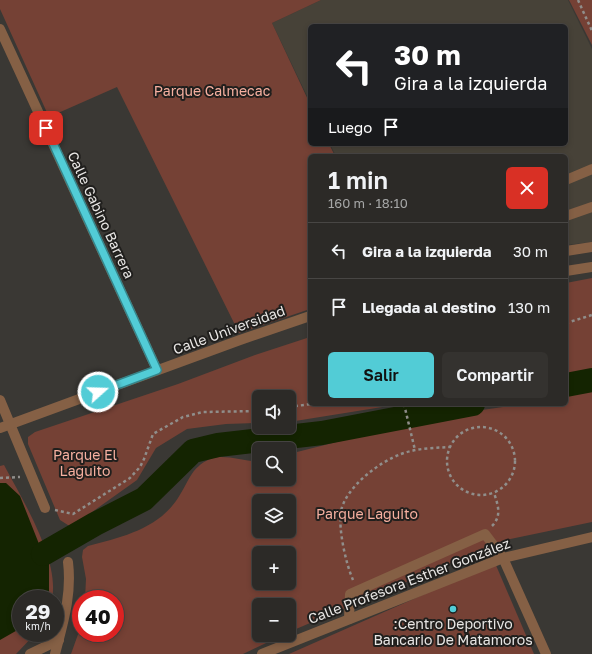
<!DOCTYPE html>
<html lang="es">
<head>
<meta charset="utf-8">
<style>
	:root { --surface:#2c2a27; --page:#34322f; --text:#f1f3f6; --muted:#a6a7a7; --line:#484644; --accent:#52ccd6 }
	body { margin:0; font-family:"Golos Text",sans-serif; background:var(--page); color:var(--text); height:100vh; display:flex; flex-direction:column; font-size:15px; white-space:nowrap }
	* { box-sizing:border-box; margin:0 }
	p { font-size:13px; color:var(--muted) }
	.icon { flex:none; width:22px; height:22px; fill:none; stroke:currentColor; stroke-width:2; stroke-linecap:round; stroke-linejoin:round }
	.map { position:relative; flex:1; overflow:hidden }
	.panel { position:absolute; left:308px; top:154px; width:260px; height:252px; display:flex; flex-direction:column; background:var(--surface); border-radius:6px; box-shadow:0 2px 6px #0003,0 0 0 1px var(--line) }
	.panel>* { flex:none }
	.top-card { position:absolute; left:308px; top:24px; width:260px; height:122px; border-radius:6px; box-shadow:0 2px 6px #0003,0 0 0 1px var(--line); background:#202124; color:#fff; overflow:hidden }
	.tools { position:absolute; left:252px; top:390px; display:grid; gap:8px }
	.tools a { display:grid; place-items:center; width:44px; height:44px; border-radius:6px; background:var(--surface); box-shadow:0 2px 6px #0003,0 0 0 1px var(--line); font-size:20px }
	.speed { position:absolute; left:12px; top:590px; display:flex; gap:8px; font-size:20px; font-weight:700; text-align:center }
	.speed>* { display:grid; place-content:center; width:52px; height:52px; border-radius:50%; background:var(--surface); box-shadow:0 2px 6px #0003,0 0 0 1px var(--line); line-height:1 }
	.speed small { font-size:10px; font-weight:400 }
	.speed .limit { border:6px solid #d22; background:#fff; color:#111 }
	.pin { position:absolute; display:grid; place-items:center; width:34px; height:34px; color:#fff; margin:-17px; border-radius:8px; box-shadow:0 2px 6px #0006 }
	.me { position:absolute; width:44px; margin:-22px; rotate:70deg; stroke-linejoin:round; filter:drop-shadow(0 0 3px #0008) }
	.turn { display:flex; align-items:center; gap:14px; height:84px; padding:0 20px; font-size:18px }
	.turn .icon { width:52px; height:52px; stroke-width:2.5 }
	.turn b { display:block; font-size:28px; line-height:34px }
	.then { display:flex; align-items:center; height:38px; padding:0 20px; background:#0003; gap:8px; font-size:15px }
	.round { display:grid; place-items:center; flex:none; width:42px; height:42px; border-radius:6px; background:var(--page) }
	.overview { display:flex; align-items:center; justify-content:space-between; height:68px; padding:0 20px }
	h1 { font-size:24px; font-weight:600; line-height:30px }
	.primary-button { display:flex; gap:8px; margin-top:auto; padding:8px 20px }
	.primary-button a { flex:1; height:46px; border-radius:6px; background:var(--accent); color:#111; font-size:16px; font-weight:600; line-height:46px; text-align:center }
	.primary-button a+a { background:var(--page); color:var(--text) }
	ul { padding:0; list-style:none }
	li { display:flex; align-items:center; gap:12px; height:56px; padding:0 20px; border-top:1px solid var(--line) }
	li div { flex:1 }
	li b { display:block; font-size:15px }
	li em { font-style:normal }
	.map>svg:first-child { display:block }
	.built { fill:#474238 }
	.green { fill:#754135; fill-rule:evenodd }
	.water { fill:#142401 }
	.lines { fill:none; stroke-linecap:round; stroke-linejoin:round }
	.river { stroke:#142401; stroke-width:24 }
	.path { stroke:#908e8b; stroke-width:2.5; stroke-dasharray:3 3; stroke-linecap:butt }
	.minor { stroke:#856045; stroke-width:10 }
	.route-casing { stroke:#35858b; stroke-width:10 }
	.route { stroke:#52ccd6; stroke-width:7 }
	.poi-dot { fill:#52ccd6; stroke:#201f1d; stroke-width:1.5 }
	.labels { text-anchor:middle; stroke-width:4; stroke-linejoin:round; paint-order:stroke }
	.park-label { font-size:14px; fill:#f7b0a0; stroke:#201f1d }
	.street-label { font-size:14px; fill:#e9e7e5; stroke:#201f1d }
	.poi-label { font-size:14px; fill:#e9e7e5; stroke:#201f1d }
</style>
</head>
<body>
<div class="map">
<svg width="592" height="654" viewBox="0 0 592 654">
	<rect width="100%" height="100%" fill="#3a3834"/>
	<path class="built" d="M 321,0 L 568,0 L 592,49 L 592,242 L 566,245 L 566,156 L 336,156 L 330,144 L 566,144 L 566,26 L 310,26 L 310,102 L 272,23 Z"/>
	<g class="green">
		<path d="M 0,0 L 321,0 L 272,23 L 310,104 L 310,144 L 329,144 L 335,156 L 310,156 L 310,309 L 239,333 L 117,87 L 49,117 L 0,9 Z"/>
		<path d="M 569,0 L 592,0 L 592,45 Z"/>
		<path d="M 592,278 L 592,370 L 566,375 L 566,283 Z"/>
		<path d="M 310,337 L 310,404 L 401,404 L 289,422 L 289,397 L 259,397 L 259,423 L 226,424 L 187,429 L 156,448 L 137,480 L 71,527 L 60,520 L 28,444 L 28,437 L 35,432 L 178,384 L 255,355 Z"/>
		<path d="M 592,389 L 592,522 L 505,540 L 289,632 L 289,605 L 259,605 L 259,635 L 283,635 L 243,654 L 71,654 L 81,626 L 81,633 L 115,633 L 115,599 L 85,599 L 86,579 L 82,557 L 83,550 L 88,546 C 122,537 158,529 178,498 C 189,482 190,468 210,459 C 223,453 245,462 259,461 L 259,479 L 289,479 L 289,454 L 440,416 L 524,404 L 566,404 L 566,396 ZM 259,501 L 289,501 L 289,531 L 259,531 ZM 259,553 L 289,553 L 289,583 L 259,583 Z"/>
		<path d="M 4,465 C 22,499 60,560 52,599 L 21,599 L 21,633 L 36,633 L 16,654 L 0,654 L 0,466 Z"/>
		<path d="M 495,563 L 534,654 L 289,654 Z"/>
	</g>
	<path class="water" d="M 0,483 L 6,483 L 20,496 L 43,554 L 49,562 L 49,599 L 21,599 L 21,628 L 0,640 Z"/>
	<g class="lines">
		<g class="river">
			<path d="M 566,385 L 592,380"/>
			<path d="M 43,554 L 95,524 L 144,499 L 193,451 L 218,445 L 322,433 L 473,404"/>
		</g>
		<g class="path">
			<path d="M 578,0 L 592,31"/>
			<path d="M 566,323 L 592,315"/>
			<path d="M 404,404 L 415,450"/>
			<path d="M 289,407 L 311,404"/>
			<circle cx="481" cy="461" r="34"/>
			<path d="M 0,478 L 20,477"/>
			<path d="M 55,510 L 73,514 L 130,478 L 140,467 L 144,459 L 153,434 L 183,417 L 203,412 L 259,411"/>
			<path d="M 492,526 C 502,516 498,505 494,493"/>
			<path d="M 353,580 C 346,564 338,529 341,511 C 346,487 379,462 401,454 C 417,448 434,448 450,447"/>
		</g>
		<g class="minor">
			<path d="M 0,29 L 157,370"/>
			<path d="M 566,180 L 592,169"/>
			<path d="M 566,216 L 592,207"/>
			<path d="M 566,251 L 592,247"/>
			<path d="M 566,271 L 592,267"/>
			<path d="M 0,400 L 45,508"/>
			<path d="M 0,428 L 240,340 L 310,316"/>
			<path d="M 349,619 L 350,594 L 485,534 L 503,558 L 546,654"/>
			<path d="M 30,654 L 59,640"/>
			<path d="M 55,654 C 63,623 72,595 68,562"/>
			<path d="M 262,654 L 503,558 L 592,537"/>
		</g>
	</g>
	<g class="lines">
		<defs>
			<path id="route" d="M 46,128 L 157,370 L 98,392"/>
		</defs>
		<use href="#route" class="route-casing"/>
		<use href="#route" class="route"/>
	</g>
	<circle class="poi-dot" cx="453" cy="609" r="4"/>
	<g class="labels">
		<g class="park-label">
			<text x="212" y="96">Parque Calmecac</text>
			<text x="85" y="460">Parque El<tspan x="85" dy="16">Laguito</tspan></text>
			<text x="367" y="519">Parque Laguito</text>
		</g>
		<g class="street-label">
			<text transform="translate(101 215) rotate(65)" y="5">Calle Gabino Barrera</text>
			<text transform="translate(229 330) rotate(-20)" y="5">Calle Universidad</text>
			<text transform="translate(409 581) rotate(-21)" y="5">Calle Profesora Esther González</text>
		</g>
		<g class="poi-label">
			<text x="453" y="629">:Centro Deportivo<tspan x="453" dy="16">Bancario De Matamoros</tspan></text>
		</g>
	</g>
</svg>
<div class="tools">
<a><svg class="icon" aria-label="sound" viewBox="0 0 24 24"><path d="M4 9h4l5-4v14l-5-4H4zM17 9q2 3 0 6"/></svg></a>
<a><svg class="icon" aria-label="search" viewBox="0 0 24 24"><circle cx="10" cy="10" r="6"/><path d="M15 15l6 6"/></svg></a>
<a><svg class="icon" aria-label="layers" viewBox="0 0 24 24"><path d="M12 4l9 5-9 5-9-5zM3 14l9 5 9-5"/></svg></a>
<a>+</a>
<a>−</a>
</div>
<div class="speed"><div>29<small>km/h</small></div><div class="limit">40</div></div>
<div class="pin" style="left:46px;top:128px;background:#d93025"><svg class="icon" aria-label="arrive" viewBox="0 0 24 24"><path d="M6 21V4h12l-3 4 3 4H6"/></svg></div>
<svg class="me" style="left:98px;top:392px" viewBox="-20 -20 40 40"><circle r="17" fill="#52ccd6" stroke="#fff" stroke-width="3"/><path d="M0-11L8 9 0 5-8 9z" fill="#fff"/></svg>
<div class="top-card">
<div class="turn"><svg class="icon" aria-label="left" viewBox="0 0 24 24"><path d="M17 20v-9H6M10 6l-5 5 5 5"/></svg><div><b>30 m</b>Gira a la izquierda</div></div>
<div class="then">Luego<svg class="icon" aria-label="arrive" viewBox="0 0 24 24"><path d="M6 21V4h12l-3 4 3 4H6"/></svg></div>
</div>
<section class="panel">
<div class="overview"><div><h1>1 min</h1><p>160 m · 18:10</p></div><a class="round" style="background:#d93025;color:#fff"><svg class="icon" aria-label="close" viewBox="0 0 24 24"><path d="M6 6l12 12M18 6L6 18"/></svg></a></div>
<ul>
<li><svg class="icon" aria-label="left" viewBox="0 0 24 24"><path d="M17 20v-9H6M10 6l-5 5 5 5"/></svg><div><b>Gira a la izquierda</b></div><em>30 m</em></li>
<li><svg class="icon" aria-label="arrive" viewBox="0 0 24 24"><path d="M6 21V4h12l-3 4 3 4H6"/></svg><div><b>Llegada al destino</b></div><em>130 m</em></li>
</ul>
<div class="primary-button"><a>Salir</a><a>Compartir</a></div>
</section>
</div>
</body>
</html>
